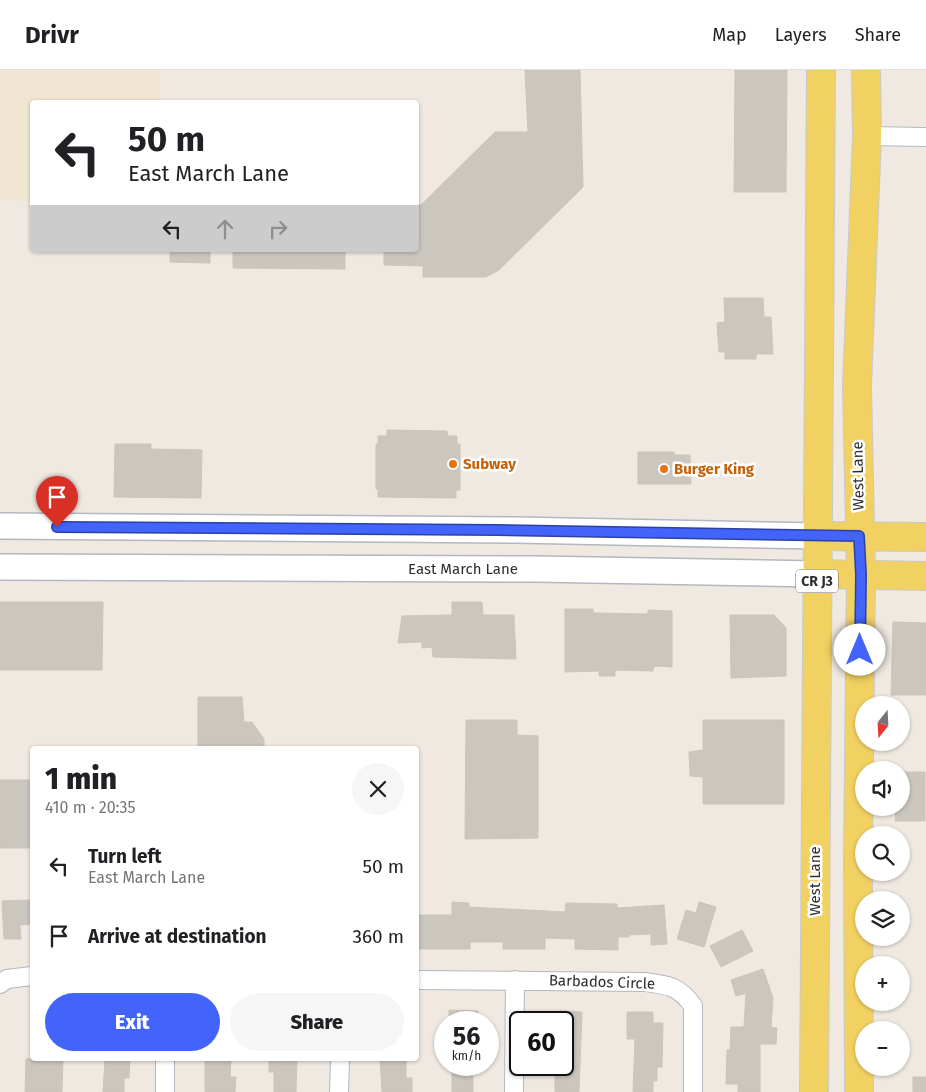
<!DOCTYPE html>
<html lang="en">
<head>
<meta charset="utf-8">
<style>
	:root { --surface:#fff; --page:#f6f6f6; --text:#202124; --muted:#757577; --line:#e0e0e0; --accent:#4264fb }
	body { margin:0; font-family:"Fira Sans",sans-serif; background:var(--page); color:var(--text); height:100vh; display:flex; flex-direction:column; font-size:19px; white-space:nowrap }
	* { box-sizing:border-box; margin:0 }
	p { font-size:16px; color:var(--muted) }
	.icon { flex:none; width:28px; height:28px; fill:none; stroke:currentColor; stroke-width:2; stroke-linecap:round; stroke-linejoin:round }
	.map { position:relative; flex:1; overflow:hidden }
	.details { position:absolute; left:30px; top:676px; width:389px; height:315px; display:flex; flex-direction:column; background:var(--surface); border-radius:5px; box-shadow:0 1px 4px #0004 }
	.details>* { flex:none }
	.top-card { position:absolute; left:30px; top:30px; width:389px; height:152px; border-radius:5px; box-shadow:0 1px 4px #0004; background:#fff; color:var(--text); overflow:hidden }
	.needle { width:32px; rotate:198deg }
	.controls { position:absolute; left:855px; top:626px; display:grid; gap:10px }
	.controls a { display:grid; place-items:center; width:55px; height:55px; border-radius:50%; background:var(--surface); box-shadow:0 1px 4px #0004; font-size:25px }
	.speed { position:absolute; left:434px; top:941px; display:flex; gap:10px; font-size:25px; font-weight:700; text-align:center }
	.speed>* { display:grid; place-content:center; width:65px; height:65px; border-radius:50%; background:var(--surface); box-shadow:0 1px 4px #0004; line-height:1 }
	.speed small { font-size:12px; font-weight:400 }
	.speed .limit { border:2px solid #111; border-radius:8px; background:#fff; color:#111 }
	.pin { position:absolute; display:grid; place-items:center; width:42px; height:42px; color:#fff; margin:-51px -21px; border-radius:50% 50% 50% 0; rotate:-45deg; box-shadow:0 0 5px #0007 }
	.pin .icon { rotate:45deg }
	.me { position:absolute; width:55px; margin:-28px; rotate:0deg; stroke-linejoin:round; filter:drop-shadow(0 0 4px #0008) }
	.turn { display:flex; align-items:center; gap:18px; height:105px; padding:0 15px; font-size:22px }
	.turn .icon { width:65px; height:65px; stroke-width:2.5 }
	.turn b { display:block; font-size:35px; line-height:42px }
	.lanes { display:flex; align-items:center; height:48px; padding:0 15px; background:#0003; justify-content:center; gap:25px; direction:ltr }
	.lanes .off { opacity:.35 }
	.round { display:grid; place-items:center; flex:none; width:52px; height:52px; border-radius:26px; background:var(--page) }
	.summary { display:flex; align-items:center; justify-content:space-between; height:85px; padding:0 15px }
	h1 { font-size:30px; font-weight:800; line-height:38px }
	.cta { display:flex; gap:10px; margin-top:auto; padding:10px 15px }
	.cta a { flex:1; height:58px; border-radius:30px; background:var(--accent); color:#fff; font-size:20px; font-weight:800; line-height:58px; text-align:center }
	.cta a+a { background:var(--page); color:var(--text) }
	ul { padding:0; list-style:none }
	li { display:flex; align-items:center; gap:15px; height:70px; padding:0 15px }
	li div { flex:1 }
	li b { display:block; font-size:19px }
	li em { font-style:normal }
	header { display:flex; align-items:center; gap:30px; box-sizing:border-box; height:70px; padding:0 25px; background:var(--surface); border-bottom:1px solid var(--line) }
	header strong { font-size:24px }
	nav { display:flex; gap:28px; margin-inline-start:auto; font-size:18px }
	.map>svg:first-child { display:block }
	.education { fill:#f0e6d1 }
	.building { fill:#cbc7bf; stroke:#cbc5ba }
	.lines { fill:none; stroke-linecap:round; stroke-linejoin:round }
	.minor-casing { stroke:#b4b7c1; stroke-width:20 }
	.secondary-casing { stroke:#b4b7c1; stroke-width:28 }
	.primary-casing { stroke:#c9c9c9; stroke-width:30 }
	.minor { stroke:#fff; stroke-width:18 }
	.secondary { stroke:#fff; stroke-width:25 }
	.primary { stroke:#f2d163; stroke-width:28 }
	.route-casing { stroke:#2b41a3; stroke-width:12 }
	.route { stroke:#4264fb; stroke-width:9 }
	.food-dot { fill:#e8710a; stroke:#fff; stroke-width:2 }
	.labels { text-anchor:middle; stroke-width:5; stroke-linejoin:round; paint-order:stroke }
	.shield { fill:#fff; stroke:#6d6d6d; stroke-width:1 }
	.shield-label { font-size:14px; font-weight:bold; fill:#2e2e2e }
	.food-label { font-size:15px; font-weight:bold; fill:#c56008; stroke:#fff; text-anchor:start }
	.street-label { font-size:15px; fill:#2e2e2e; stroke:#fff }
</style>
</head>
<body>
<header>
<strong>Drivr</strong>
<nav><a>Map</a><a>Layers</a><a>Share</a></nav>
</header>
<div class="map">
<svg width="926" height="1022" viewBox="0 0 926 1022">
	<rect width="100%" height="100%" fill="#efe9e1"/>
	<path class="education" d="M 0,0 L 160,0 L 160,32 L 32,32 L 32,131 L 0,130 Z"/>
	<g class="building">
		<path d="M 525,0 L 580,0 L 583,117 L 499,200 L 486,207 L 423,207 L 423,196 L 384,195 L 384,180 L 416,180 L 416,135 L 421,135 L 495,62 L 528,62 Z"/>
		<path d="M 735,0 L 787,0 L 786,122 L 734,122 Z"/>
		<path d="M 170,180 L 210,180 L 210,193 L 170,192 Z"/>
		<path d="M 233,180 L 345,180 L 345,199 L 233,198 Z"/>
		<path d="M 724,228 L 763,228 L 764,247 L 771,247 L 773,284 L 756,284 L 756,289 L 725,289 L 725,282 L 719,282 L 717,253 L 725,252 Z"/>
		<path d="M 387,360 L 447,361 L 448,366 L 457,366 L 457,374 L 460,374 L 460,420 L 456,420 L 456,428 L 378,427 L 378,419 L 376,419 L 376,374 L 378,374 L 378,366 L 387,366 Z"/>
		<path d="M 115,374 L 151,374 L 151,379 L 202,380 L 201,428 L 114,427 Z"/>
		<path d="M 638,382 L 674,382 L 674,385 L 690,385 L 691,414 L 638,414 Z"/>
		<path d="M 0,532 L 103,532 L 102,600 L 0,600 Z"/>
		<path d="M 452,532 L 482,532 L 483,545 L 514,545 L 516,589 L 433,587 L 432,577 L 422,578 L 422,572 L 398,573 L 402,546 L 452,545 Z"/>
		<path d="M 565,539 L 593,539 L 593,543 L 648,544 L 648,540 L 672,541 L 672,597 L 654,596 L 653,601 L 615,600 L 615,606 L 599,606 L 599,601 L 565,602 Z"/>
		<path d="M 730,545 L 774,545 L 786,558 L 786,606 L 731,608 Z"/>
		<path d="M 893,552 L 926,553 L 926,625 L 891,625 Z"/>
		<path d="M 198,627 L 242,627 L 244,652 L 252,652 L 264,669 L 264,679 L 198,679 Z"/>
		<path d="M 466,650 L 517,650 L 517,665 L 538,666 L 538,768 L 465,769 Z"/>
		<path d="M 703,650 L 784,650 L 784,734 L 703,734 L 703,707 L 690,706 L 689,682 L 703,680 Z"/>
		<path d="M 901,702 L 925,702 L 925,751 L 895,751 L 896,738 L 901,738 Z"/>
		<rect x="0" y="710" width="32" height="68"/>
		<path d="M 31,830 L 32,854 L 20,855 L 21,869 L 4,869 L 2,831 Z"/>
		<path d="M 452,832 L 469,833 L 469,837 L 565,842 L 566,833 L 617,834 L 617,838 L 664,835 L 667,874 L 651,875 L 651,864 L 629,865 L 629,867 L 618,867 L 618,880 L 575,879 L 575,869 L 545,868 L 545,879 L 503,879 L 503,872 L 470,872 L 470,879 L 416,879 L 416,845 L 452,845 Z"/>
		<path d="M 699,832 L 716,837 L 704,877 L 677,869 L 686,840 L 696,843 Z"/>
		<path d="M 742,860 L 753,881 L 721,897 L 710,876 Z"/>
		<path d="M 763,899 L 773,928 L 771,957 L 777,958 L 776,974 L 760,974 L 760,1022 L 738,1022 L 738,1014 L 726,1014 L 727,980 L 730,980 L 731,957 L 744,957 L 746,923 L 736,926 L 731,910 Z"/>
		<path d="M 449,940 L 478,941 L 477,952 L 449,952 Z"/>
		<path d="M 559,941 L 582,942 L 579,1022 L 555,1022 L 555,995 L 562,995 L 562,952 L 559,952 Z"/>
		<path d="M 627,942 L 653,942 L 653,953 L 663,953 L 662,997 L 657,997 L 657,1011 L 653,1011 L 653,1022 L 633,1022 L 635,969 L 627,969 Z"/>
		<path d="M 26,989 L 63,989 L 62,1022 L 25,1022 Z"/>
		<path d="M 105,989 L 130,989 L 129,1008 L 124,1008 L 124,1022 L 103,1022 Z"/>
		<path d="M 205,989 L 231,989 L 230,1007 L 236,1007 L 235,1022 L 205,1022 Z"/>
		<path d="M 269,989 L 297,989 L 296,1022 L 274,1022 L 274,1002 L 269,1002 Z"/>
		<path d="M 380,989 L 406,989 L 406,1008 L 412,1008 L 412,1022 L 382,1022 Z"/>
		<rect x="452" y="995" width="21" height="27"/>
		<rect x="913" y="1007" width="13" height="15"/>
	</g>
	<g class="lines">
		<defs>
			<g id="minor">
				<path d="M 867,66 L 926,67"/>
				<path d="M 416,910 L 645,912 C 668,915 679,916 693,936 L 693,1022"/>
				<path d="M 0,914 L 7,909 L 32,906"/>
				<path d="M 165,989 L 165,1022"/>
				<path d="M 339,1022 L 340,989"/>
				<path d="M 514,1022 L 515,910"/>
			</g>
			<g id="secondary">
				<path d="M 0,456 L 516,460 L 818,466"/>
				<path d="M 0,497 L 535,499 L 817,504"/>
			</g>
			<g id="primary">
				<path d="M 818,466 L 926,467"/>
				<path d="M 817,504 L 926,506"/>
				<path d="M 814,1022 L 821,0"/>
				<path d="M 859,1022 L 858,788 L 861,505 L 857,316 L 867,66 L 866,0"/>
			</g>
		</defs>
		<use href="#minor" class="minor-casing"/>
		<use href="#secondary" class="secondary-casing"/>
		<use href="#primary" class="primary-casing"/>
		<use href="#minor" class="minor"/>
		<use href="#secondary" class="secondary"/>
		<use href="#primary" class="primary"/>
	</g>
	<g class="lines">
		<defs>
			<path id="route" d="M 57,457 L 497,460 L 859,466 L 861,505 L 860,580"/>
		</defs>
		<use href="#route" class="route-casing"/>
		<use href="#route" class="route"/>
	</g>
	<g class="food-dot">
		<circle cx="453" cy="394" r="5"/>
		<circle cx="664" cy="399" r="5"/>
	</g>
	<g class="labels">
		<rect class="shield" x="796" y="499.5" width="42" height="23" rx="4"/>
		<g class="shield-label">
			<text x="817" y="516">CR J3</text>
		</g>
		<g class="food-label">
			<text x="463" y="399">Subway</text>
			<text x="674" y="404">Burger King</text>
		</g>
		<g class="street-label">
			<text transform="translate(858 406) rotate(-91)" y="5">West Lane</text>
			<text x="463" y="504">East March Lane</text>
			<text transform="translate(815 811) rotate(-90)" y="5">West Lane</text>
			<text transform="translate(602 912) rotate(2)" y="5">Barbados Circle</text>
		</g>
	</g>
</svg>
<div class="controls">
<a><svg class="needle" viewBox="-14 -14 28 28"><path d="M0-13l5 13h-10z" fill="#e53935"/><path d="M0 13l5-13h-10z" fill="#757577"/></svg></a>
<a><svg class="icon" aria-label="sound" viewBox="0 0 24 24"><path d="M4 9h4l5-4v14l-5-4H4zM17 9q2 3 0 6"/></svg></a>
<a><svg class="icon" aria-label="search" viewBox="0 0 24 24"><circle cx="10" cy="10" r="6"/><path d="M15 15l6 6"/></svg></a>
<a><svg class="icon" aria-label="layers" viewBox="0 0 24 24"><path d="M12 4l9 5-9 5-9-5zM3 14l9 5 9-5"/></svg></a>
<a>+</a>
<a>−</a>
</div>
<div class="speed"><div>56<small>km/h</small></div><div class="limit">60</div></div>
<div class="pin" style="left:57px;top:457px;background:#d93025"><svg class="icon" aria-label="arrive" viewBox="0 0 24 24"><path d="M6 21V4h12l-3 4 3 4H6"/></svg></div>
<svg class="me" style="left:860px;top:580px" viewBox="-20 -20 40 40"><circle r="19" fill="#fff"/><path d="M0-13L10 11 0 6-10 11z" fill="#4264fb"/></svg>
<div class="top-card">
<div class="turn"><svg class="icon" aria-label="left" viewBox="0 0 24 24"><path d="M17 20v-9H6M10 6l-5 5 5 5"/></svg><div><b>50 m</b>East March Lane</div></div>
<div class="lanes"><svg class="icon" aria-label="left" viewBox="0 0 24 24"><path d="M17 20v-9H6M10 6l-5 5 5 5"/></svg><svg class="icon off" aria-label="ahead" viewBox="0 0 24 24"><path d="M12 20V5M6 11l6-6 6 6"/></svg><svg class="icon off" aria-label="right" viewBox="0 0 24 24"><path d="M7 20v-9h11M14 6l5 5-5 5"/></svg></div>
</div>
<section class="details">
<div class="summary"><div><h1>1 min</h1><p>410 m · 20:35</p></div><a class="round"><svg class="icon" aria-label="close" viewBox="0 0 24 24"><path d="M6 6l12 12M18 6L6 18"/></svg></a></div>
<ul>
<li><svg class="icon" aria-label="left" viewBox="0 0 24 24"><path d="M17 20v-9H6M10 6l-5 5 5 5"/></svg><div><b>Turn left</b><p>East March Lane</p></div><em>50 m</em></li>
<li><svg class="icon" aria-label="arrive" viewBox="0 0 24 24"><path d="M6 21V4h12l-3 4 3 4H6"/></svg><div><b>Arrive at destination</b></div><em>360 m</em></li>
</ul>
<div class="cta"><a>Exit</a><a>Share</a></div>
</section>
</div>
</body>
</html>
